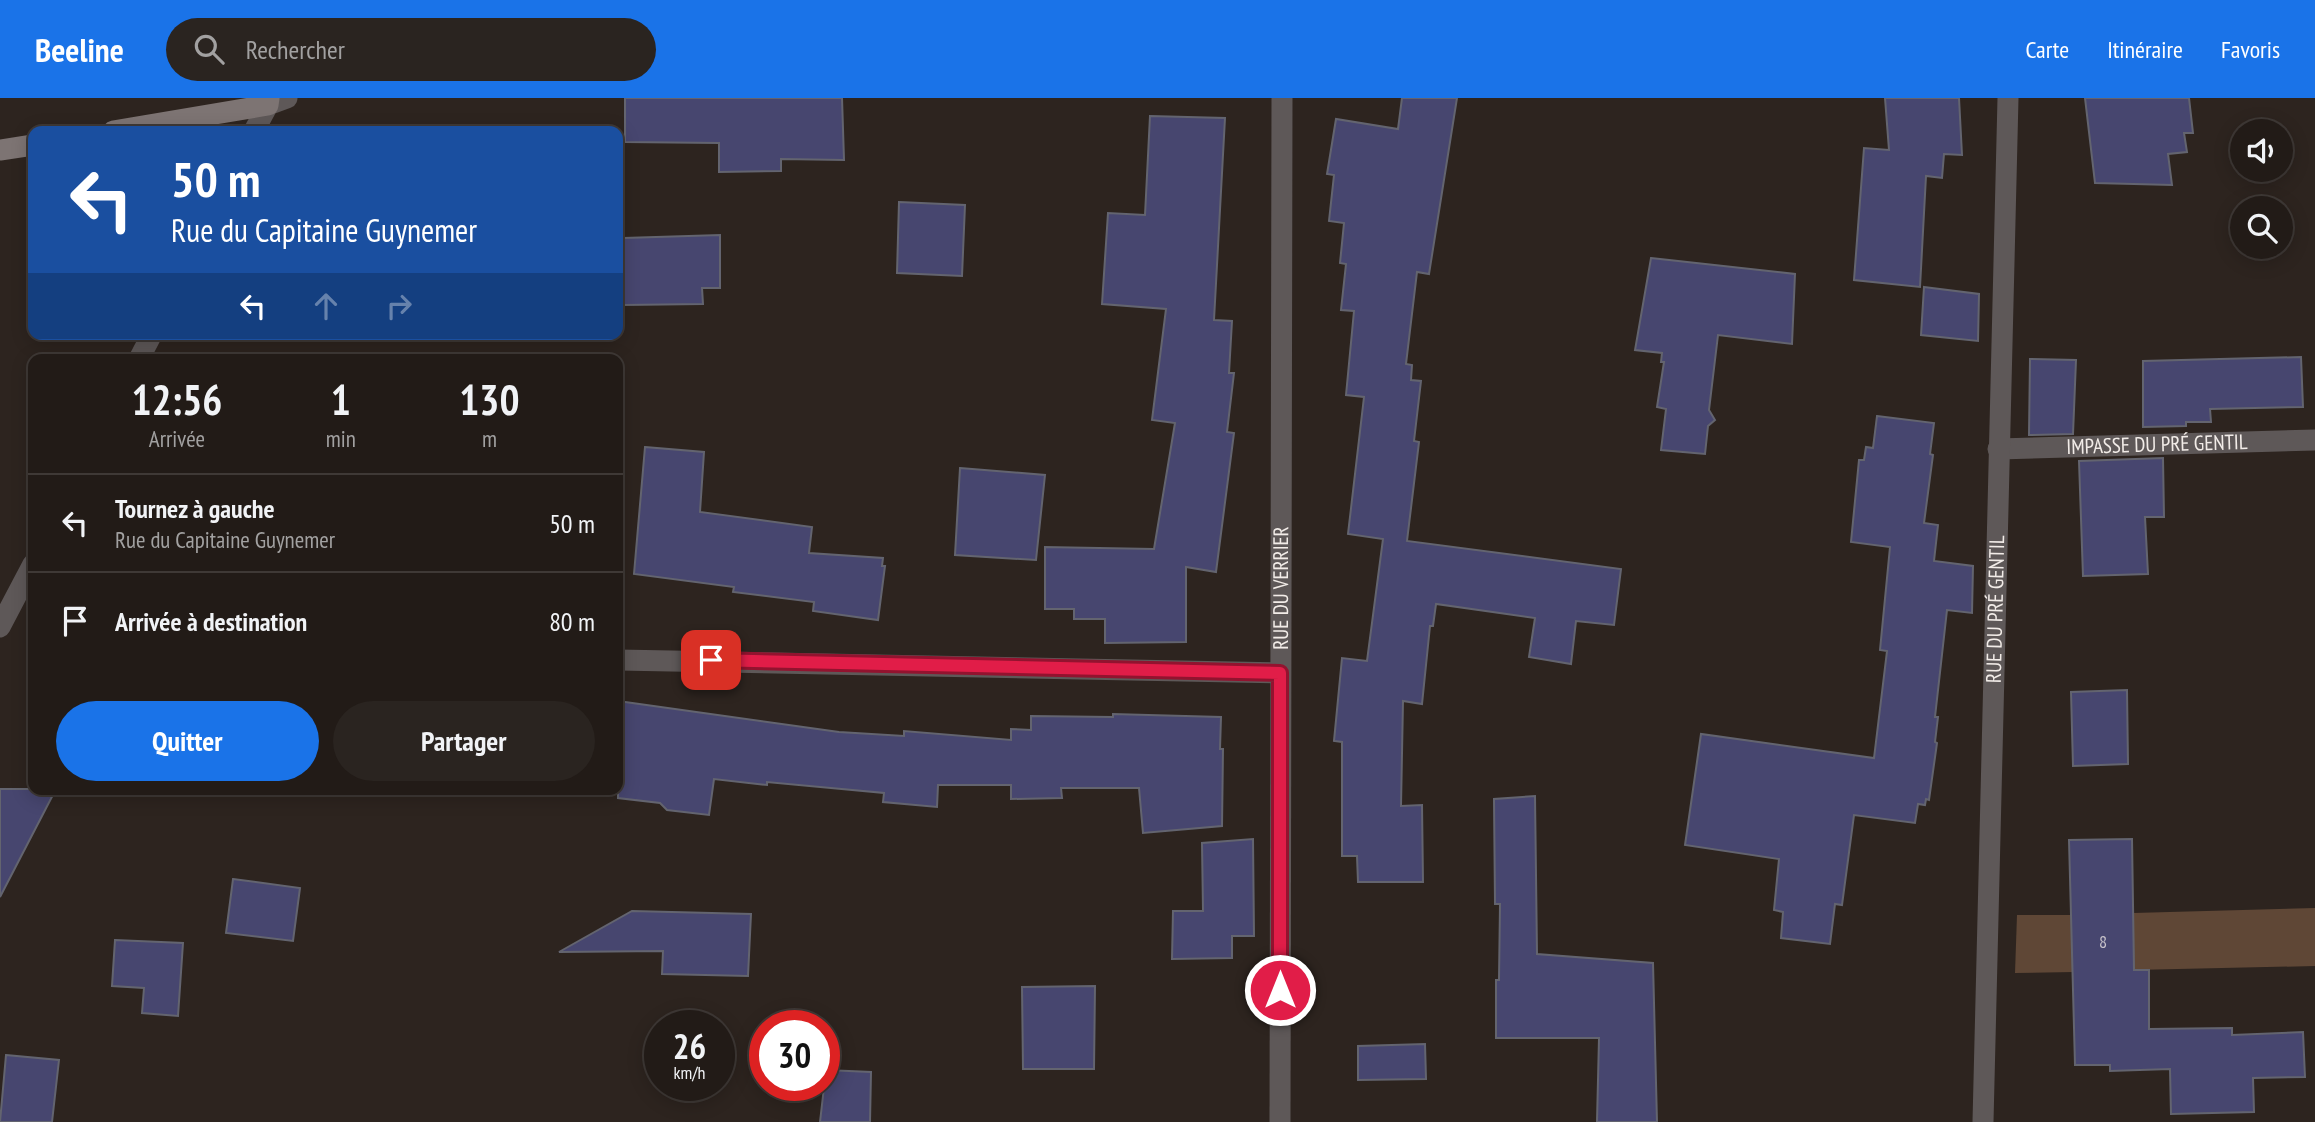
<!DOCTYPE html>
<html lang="fr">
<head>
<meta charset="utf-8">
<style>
	:root { --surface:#221b17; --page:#2a2420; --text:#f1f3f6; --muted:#a2a1a1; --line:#3f3936; --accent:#1a73e8 }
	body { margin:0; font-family:"PT Sans Narrow",sans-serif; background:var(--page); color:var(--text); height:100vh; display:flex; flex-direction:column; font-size:26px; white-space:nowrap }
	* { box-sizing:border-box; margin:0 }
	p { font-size:23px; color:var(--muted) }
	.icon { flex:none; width:38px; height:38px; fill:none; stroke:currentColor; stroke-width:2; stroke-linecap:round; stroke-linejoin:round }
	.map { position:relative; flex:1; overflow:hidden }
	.details { position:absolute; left:28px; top:256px; width:595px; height:441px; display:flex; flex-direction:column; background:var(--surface); border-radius:14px; box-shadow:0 4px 18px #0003,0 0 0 2px var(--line) }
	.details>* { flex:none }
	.guide { position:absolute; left:28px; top:28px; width:595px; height:214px; border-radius:14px; box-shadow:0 4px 18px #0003,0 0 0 2px var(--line); background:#1a4fa0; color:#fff; overflow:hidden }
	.fabs { position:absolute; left:2230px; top:21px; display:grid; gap:14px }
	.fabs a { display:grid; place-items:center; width:63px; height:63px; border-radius:50%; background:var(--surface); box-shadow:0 4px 18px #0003,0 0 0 2px var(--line); font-size:35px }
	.speed { position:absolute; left:644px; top:912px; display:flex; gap:14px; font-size:35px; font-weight:700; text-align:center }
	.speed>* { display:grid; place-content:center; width:91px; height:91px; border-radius:50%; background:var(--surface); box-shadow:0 4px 18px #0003,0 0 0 2px var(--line); line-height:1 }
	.speed small { font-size:18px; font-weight:400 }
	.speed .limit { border:10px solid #d22; background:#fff; color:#111 }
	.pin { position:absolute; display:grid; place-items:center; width:60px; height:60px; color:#fff; margin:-30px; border-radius:14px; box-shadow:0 4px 10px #0006 }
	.me { position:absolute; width:77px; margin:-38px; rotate:0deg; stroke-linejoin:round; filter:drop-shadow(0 0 5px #0008) }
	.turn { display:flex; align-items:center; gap:24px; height:147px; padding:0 28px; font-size:32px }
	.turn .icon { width:91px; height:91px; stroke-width:2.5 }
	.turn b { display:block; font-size:49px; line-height:60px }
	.lanes { display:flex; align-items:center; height:66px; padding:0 28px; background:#0003; justify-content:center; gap:35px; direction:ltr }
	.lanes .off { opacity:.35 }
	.eta { display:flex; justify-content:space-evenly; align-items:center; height:119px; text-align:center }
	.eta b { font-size:42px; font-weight:700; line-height:49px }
	.button { display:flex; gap:14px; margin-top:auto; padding:14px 28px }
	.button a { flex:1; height:80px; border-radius:42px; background:var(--accent); color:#fff; font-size:28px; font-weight:700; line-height:80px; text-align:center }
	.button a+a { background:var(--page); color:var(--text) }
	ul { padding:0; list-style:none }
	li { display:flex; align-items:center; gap:21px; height:98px; padding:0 28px; border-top:2px solid var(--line) }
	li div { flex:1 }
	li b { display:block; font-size:26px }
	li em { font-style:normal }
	header { display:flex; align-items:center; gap:42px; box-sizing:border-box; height:98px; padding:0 35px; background:var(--accent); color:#fff }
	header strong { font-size:33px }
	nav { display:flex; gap:38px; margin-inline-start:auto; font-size:24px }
	.search { width:490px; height:63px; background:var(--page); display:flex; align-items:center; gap:18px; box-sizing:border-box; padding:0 24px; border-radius:38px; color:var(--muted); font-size:26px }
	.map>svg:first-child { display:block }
	.green { fill:#5f4736 }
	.building { fill:#47466f; stroke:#63646f; stroke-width:2 }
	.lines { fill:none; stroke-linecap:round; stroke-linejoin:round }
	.street { stroke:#5e5858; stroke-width:21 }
	.secondary { stroke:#7d7473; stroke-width:21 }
	.route-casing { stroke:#92132f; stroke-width:18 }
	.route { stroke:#e11d48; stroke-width:12 }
	.labels { text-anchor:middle; stroke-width:5; stroke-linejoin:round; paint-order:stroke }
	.number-label { font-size:18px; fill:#c7c2ca }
	.street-label { font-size:21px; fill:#f2ece8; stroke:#2d241f }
</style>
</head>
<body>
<header>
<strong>Beeline</strong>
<div class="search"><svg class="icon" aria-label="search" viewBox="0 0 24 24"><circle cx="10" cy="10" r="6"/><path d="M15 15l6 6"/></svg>Rechercher</div>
<nav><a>Carte</a><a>Itinéraire</a><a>Favoris</a></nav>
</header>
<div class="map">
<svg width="2315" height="1024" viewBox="0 0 2315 1024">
	<rect width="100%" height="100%" fill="#2d241f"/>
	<g class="green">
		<path d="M 2315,810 L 2315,868 L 2134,872 L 2133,815 Z"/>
		<path d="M 2017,817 L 2072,817 L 2074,874 L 2015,875 Z"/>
	</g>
	<g class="building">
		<path d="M 625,0 L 842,0 L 844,62 L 781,61 L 781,73 L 719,74 L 719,45 L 625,44 Z"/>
		<path d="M 1402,0 L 1457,0 L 1429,176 L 1417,174 L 1406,266 L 1412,267 L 1411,282 L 1421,283 L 1414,343 L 1419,344 L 1407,443 L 1621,471 L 1614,527 L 1576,523 L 1571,566 L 1529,559 L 1535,520 L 1436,506 L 1433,528 L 1430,528 L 1422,606 L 1403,603 L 1401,708 L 1422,707 L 1423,784 L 1358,784 L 1357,758 L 1342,758 L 1342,644 L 1334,643 L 1342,560 L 1367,563 L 1383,441 L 1348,436 L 1364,299 L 1346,297 L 1354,213 L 1341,212 L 1346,166 L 1340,165 L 1344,125 L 1329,123 L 1334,77 L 1327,76 L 1336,21 L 1398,31 Z"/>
		<path d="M 1885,0 L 1959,0 L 1962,57 L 1944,56 L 1942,80 L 1926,78 L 1920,189 L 1854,182 L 1864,50 L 1889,52 Z"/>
		<path d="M 2085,0 L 2189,0 L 2193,35 L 2184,35 L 2187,54 L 2168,56 L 2172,87 L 2095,85 Z"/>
		<path d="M 1150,18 L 1225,20 L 1214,222 L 1232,223 L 1229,275 L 1234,275 L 1227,334 L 1234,335 L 1216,474 L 1186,469 L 1186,544 L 1105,545 L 1105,521 L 1074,521 L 1074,511 L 1045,511 L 1045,449 L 1154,451 L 1175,325 L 1152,322 L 1166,211 L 1102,206 L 1108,115 L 1145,117 Z"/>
		<path d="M 899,104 L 965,107 L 962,178 L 897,175 Z"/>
		<path d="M 720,137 L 720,190 L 702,190 L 703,206 L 623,207 L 624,140 Z"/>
		<path d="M 1651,160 L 1795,176 L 1792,246 L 1718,237 L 1709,312 L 1715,322 L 1708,328 L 1705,356 L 1661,352 L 1666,311 L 1657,309 L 1664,264 L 1661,264 L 1662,255 L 1635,252 Z"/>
		<path d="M 1924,189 L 1979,196 L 1978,243 L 1921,237 Z"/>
		<path d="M 2301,259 L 2303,309 L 2210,311 L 2211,324 L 2186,324 L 2186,328 L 2143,329 L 2143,263 Z"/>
		<path d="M 2030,261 L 2076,262 L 2073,336 L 2029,337 Z"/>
		<path d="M 1877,318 L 1934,325 L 1930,356 L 1933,357 L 1924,425 L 1938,427 L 1934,463 L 1973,468 L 1972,515 L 1947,512 L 1935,619 L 1938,619 L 1935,644 L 1937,645 L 1929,702 L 1926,701 L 1925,707 L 1918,706 L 1915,725 L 1854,717 L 1842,807 L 1835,806 L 1830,846 L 1781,840 L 1783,814 L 1774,812 L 1779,761 L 1685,747 L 1701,636 L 1874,660 L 1887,553 L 1880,552 L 1890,449 L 1851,444 L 1859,362 L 1864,362 L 1866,349 L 1873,350 Z"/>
		<path d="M 645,349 L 704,354 L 700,414 L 812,429 L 809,455 L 883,460 L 882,468 L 885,468 L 878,522 L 813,513 L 814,504 L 733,494 L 734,489 L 634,476 Z"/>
		<path d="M 2163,360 L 2164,419 L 2145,419 L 2148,476 L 2083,478 L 2079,363 Z"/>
		<path d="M 960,370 L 1045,377 L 1036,462 L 955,457 Z"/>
		<path d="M 2127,592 L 2128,666 L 2073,668 L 2071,594 Z"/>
		<path d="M 618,603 L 839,634 L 904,638 L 904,633 L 1011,642 L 1011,631 L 1031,632 L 1031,618 L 1113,619 L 1113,616 L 1221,619 L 1220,651 L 1223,651 L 1222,728 L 1143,735 L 1139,690 L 1061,690 L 1062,700 L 1011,701 L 1011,687 L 938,687 L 937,709 L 883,704 L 884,695 L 767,684 L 767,687 L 714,681 L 709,717 L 667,712 L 660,705 L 618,700 Z"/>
		<path d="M 0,691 L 56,691 L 0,799 Z"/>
		<path d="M 1535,698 L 1537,856 L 1653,865 L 1657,1024 L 1597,1024 L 1599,940 L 1496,940 L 1496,882 L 1499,882 L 1500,806 L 1495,806 L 1494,701 Z"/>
		<path d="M 1253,741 L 1254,838 L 1232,838 L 1232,860 L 1172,861 L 1173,813 L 1203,813 L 1202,745 Z"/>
		<path d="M 2132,741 L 2134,872 L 2149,872 L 2149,931 L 2232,930 L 2232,937 L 2303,934 L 2305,979 L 2253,980 L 2254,1014 L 2171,1016 L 2170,971 L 2110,973 L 2110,967 L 2075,967 L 2069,742 Z"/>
		<path d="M 233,781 L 300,790 L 293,843 L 226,835 Z"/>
		<path d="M 632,813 L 751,816 L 748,878 L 662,876 L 663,853 L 559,854 Z"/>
		<path d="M 115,842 L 183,845 L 178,918 L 142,915 L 144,890 L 112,888 Z"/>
		<path d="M 1095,888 L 1094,971 L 1023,971 L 1022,889 Z"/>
		<path d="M 1425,946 L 1426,981 L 1358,982 L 1358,948 Z"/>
		<path d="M 6,957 L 59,962 L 52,1024 L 0,1024 Z"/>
		<path d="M 826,972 L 871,974 L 870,1024 L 820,1024 Z"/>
	</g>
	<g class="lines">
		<g class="street">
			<path d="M 254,33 L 268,7 L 287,0"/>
			<path d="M 139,261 L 152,236"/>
			<path id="s1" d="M 1998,351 L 2315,342"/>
			<path d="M 0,529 L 33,466"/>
			<path d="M 618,562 L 1280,575"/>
			<path id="s2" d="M 1280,1024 L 1282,0"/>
			<path id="s3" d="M 1983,1024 L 2008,0"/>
		</g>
		<g class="secondary">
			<path d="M 113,33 L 268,7 L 269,0"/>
			<path d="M 0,52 L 33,47"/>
		</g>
	</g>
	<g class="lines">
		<defs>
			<path id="route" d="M 711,562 L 1280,575 L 1280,892"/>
		</defs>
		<use href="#route" class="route-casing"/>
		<use href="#route" class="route"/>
	</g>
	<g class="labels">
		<g class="number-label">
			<text x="2103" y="850">8</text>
		</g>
		<g class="street-label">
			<text dy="7" stroke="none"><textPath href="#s1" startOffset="159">IMPASSE DU PRÉ GENTIL</textPath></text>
			<text dy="7" stroke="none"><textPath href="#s2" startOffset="534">RUE DU VERRIER</textPath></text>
			<text dy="7" stroke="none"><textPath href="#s3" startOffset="513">RUE DU PRÉ GENTIL</textPath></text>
		</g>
	</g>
</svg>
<div class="fabs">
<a><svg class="icon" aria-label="sound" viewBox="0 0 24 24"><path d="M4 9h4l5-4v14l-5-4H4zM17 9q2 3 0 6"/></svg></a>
<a><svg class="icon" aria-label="search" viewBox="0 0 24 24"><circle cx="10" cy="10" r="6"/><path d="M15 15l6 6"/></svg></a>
</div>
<div class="speed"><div>26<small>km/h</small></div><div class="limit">30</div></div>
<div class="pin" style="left:711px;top:562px;background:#d93025"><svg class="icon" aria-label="arrive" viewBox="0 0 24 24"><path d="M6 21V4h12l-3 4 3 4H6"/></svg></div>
<svg class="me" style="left:1280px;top:892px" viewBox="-20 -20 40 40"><circle r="17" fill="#e11d48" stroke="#fff" stroke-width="3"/><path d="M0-11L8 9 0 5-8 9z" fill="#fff"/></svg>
<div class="guide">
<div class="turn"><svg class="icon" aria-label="left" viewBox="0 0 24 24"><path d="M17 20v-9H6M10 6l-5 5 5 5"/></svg><div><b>50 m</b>Rue du Capitaine Guynemer</div></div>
<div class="lanes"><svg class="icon" aria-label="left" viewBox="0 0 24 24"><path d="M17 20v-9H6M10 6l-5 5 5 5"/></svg><svg class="icon off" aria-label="ahead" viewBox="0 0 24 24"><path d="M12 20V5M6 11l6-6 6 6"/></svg><svg class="icon off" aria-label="right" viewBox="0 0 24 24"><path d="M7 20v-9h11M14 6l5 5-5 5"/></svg></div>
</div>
<section class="details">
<div class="eta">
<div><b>12:56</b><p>Arrivée</p></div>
<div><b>1</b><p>min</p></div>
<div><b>130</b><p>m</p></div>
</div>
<ul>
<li><svg class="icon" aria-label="left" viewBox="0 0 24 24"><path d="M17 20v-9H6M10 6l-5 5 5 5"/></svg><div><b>Tournez à gauche</b><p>Rue du Capitaine Guynemer</p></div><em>50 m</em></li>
<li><svg class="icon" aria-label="arrive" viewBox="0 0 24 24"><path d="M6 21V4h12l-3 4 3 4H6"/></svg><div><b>Arrivée à destination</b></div><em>80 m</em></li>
</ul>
<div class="button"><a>Quitter</a><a>Partager</a></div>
</section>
</div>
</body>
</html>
